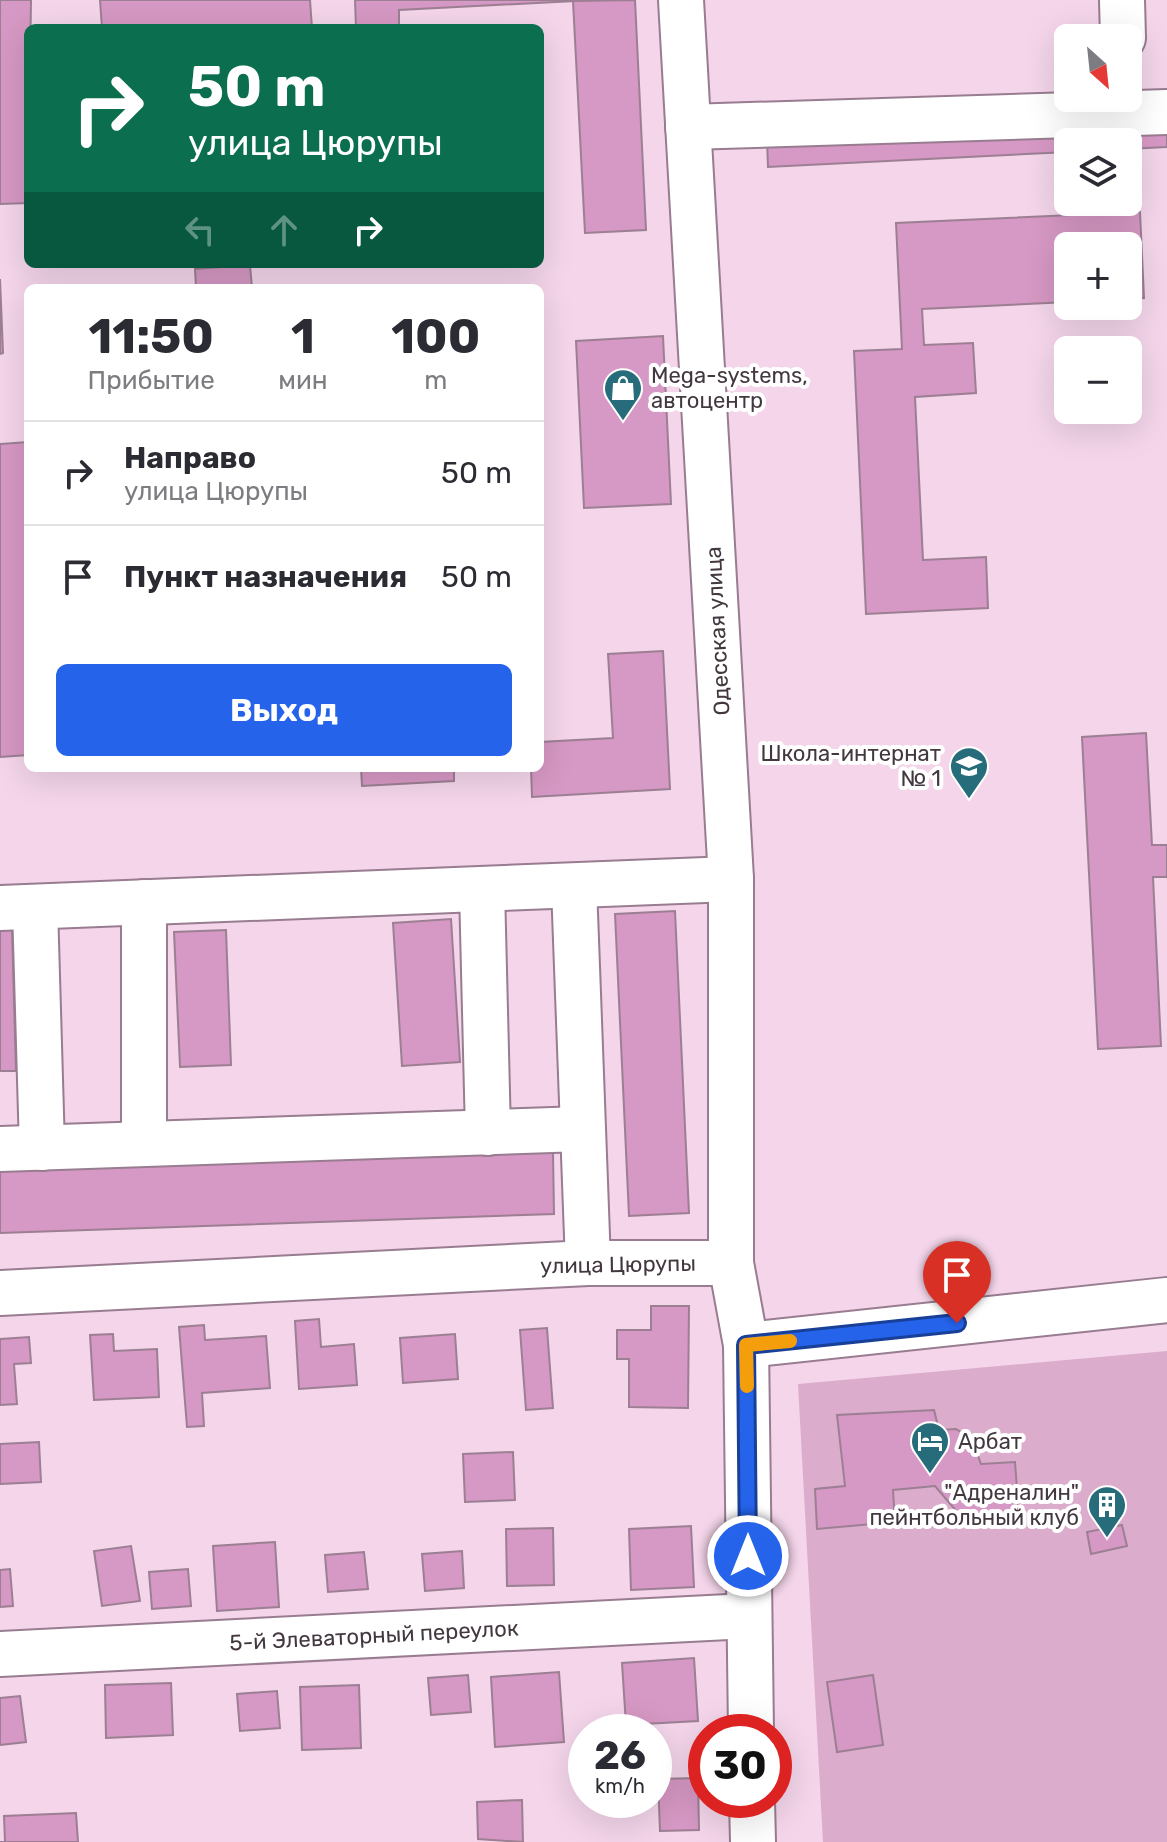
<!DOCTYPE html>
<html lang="ru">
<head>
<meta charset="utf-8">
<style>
	:root { --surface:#fff; --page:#f7f7f7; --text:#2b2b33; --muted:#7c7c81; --line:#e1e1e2; --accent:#2563eb }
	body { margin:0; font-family:Rubik,sans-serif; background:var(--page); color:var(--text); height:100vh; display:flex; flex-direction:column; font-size:30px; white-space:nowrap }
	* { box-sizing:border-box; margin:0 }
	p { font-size:26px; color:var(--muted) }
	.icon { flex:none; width:44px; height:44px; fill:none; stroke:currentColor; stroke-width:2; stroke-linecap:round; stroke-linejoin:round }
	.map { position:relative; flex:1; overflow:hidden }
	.side { position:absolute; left:24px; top:284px; width:520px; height:488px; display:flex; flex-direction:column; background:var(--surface); border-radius:12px; box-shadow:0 8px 32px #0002 }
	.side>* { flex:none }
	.banner { position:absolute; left:24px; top:24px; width:520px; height:244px; border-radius:12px; box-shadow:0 8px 32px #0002; background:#0b6e4f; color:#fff; overflow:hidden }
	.needle { width:52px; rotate:153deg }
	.fabs { position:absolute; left:1054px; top:24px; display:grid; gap:16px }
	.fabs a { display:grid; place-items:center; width:88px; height:88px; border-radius:12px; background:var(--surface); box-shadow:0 8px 32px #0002; font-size:40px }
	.speed { position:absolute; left:568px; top:1714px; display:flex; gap:16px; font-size:40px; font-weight:700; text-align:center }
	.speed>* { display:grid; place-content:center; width:104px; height:104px; border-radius:50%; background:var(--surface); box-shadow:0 8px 32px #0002; line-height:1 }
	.speed small { font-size:20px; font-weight:400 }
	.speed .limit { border:12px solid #d22; background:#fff; color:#111 }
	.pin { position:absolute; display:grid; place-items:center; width:68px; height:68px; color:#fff; margin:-82px -34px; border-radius:50% 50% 50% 0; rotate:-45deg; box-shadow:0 0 8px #0007 }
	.pin .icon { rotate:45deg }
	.me { position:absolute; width:88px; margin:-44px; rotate:0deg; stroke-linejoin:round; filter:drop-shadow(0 0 6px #0008) }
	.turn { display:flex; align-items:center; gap:28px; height:168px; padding:0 32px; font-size:36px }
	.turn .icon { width:104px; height:104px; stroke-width:2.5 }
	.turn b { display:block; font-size:56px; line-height:68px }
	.lanes { display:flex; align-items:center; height:76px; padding:0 32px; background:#0003; justify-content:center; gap:40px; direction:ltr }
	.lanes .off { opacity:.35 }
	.eta { display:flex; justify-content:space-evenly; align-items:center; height:136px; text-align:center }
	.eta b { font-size:48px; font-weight:700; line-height:56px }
	.button { display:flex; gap:16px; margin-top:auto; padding:16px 32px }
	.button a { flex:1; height:92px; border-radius:12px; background:var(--accent); color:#fff; font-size:32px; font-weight:700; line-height:92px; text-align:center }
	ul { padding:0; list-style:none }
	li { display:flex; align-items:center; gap:24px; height:104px; padding:0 32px; border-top:2px solid var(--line) }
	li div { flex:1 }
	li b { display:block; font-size:30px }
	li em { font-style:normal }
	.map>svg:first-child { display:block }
	.green { fill:#dcaccd }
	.building { fill:#d698c4; stroke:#9c7f93; stroke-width:2 }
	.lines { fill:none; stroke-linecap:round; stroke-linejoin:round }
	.minor-casing { stroke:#987c90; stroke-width:48 }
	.minor { stroke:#fff; stroke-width:44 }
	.route-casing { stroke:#184099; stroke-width:20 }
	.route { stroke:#2563eb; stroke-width:14 }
	.slow { stroke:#f59e0b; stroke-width:14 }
	.labels { text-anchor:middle; stroke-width:8; stroke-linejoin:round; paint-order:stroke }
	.poi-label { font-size:22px; fill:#443840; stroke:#fff; text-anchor:start }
	.street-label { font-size:22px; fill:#443840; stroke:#fff }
</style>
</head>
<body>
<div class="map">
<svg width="1167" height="1842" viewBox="0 0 1167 1842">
	<rect width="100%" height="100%" fill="#f4d5ea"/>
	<path class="green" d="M 1167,1351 L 1167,1842 L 823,1842 L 798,1384 Z"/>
	<g class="building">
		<path d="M 0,0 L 31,0 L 28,203 L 0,204 Z"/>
		<path d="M 100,0 L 310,0 L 312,28 L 102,28 Z"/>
		<path d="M 355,0 L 595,0 L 399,10 L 399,28 L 356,28 Z"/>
		<path d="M 635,0 L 646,230 L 585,233 L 573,1 Z"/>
		<path d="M 1167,120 L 1167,147 L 1128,149 L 1128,142 L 1068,142 L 1068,152 L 768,167 L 767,140 Z"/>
		<path d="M 1140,212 L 1144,298 L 1128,299 L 1128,246 L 1068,246 L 1068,302 L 922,309 L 924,345 L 973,343 L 976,393 L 915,397 L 923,560 L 986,557 L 988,608 L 866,614 L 854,351 L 902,349 L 896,223 Z"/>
		<path d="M 250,265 L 252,288 L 196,288 L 195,269 Z"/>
		<path d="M 0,279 L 3,353 L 0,354 Z"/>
		<path d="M 663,336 L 671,504 L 584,508 L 576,341 Z"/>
		<path d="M 28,442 L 28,755 L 0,757 L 0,444 Z"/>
		<path d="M 663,651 L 670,789 L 532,797 L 531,768 L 540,768 L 540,742 L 613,738 L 608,654 Z"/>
		<path d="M 1146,733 L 1152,845 L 1167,845 L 1167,877 L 1153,877 L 1161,1046 L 1098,1049 L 1082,737 Z"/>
		<path d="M 361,768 L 454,768 L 454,781 L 362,786 Z"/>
		<path d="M 675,911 L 689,1213 L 629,1216 L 615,914 Z"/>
		<path d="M 451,919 L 460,1062 L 402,1066 L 393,923 Z"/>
		<path d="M 0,929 L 12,929 L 16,1071 L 0,1071 Z"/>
		<path d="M 226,930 L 231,1065 L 180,1067 L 174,932 Z"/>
		<path d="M 553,1152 L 554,1214 L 0,1233 L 0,1171 Z"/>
		<path d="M 651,1306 L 689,1306 L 688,1408 L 629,1407 L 629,1359 L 617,1359 L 617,1330 L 651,1330 Z"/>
		<path d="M 319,1319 L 321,1347 L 354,1344 L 357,1385 L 299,1389 L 295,1321 Z"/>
		<path d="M 204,1325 L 205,1340 L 266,1336 L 270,1388 L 202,1393 L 204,1426 L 187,1427 L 179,1327 Z"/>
		<path d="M 547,1328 L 553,1408 L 526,1410 L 520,1330 Z"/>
		<path d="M 113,1334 L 114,1351 L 157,1349 L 159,1397 L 94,1400 L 90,1335 Z"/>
		<path d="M 455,1334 L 458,1379 L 403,1383 L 400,1338 Z"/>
		<path d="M 29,1337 L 31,1363 L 14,1364 L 17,1404 L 0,1405 L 0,1339 Z"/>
		<path d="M 934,1410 L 939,1430 L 956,1429 L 972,1439 L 981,1464 L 1015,1462 L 1019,1516 L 963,1519 L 935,1486 L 893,1490 L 895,1522 L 817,1529 L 815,1489 L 845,1486 L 837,1415 Z"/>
		<path d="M 39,1442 L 41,1482 L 0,1484 L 0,1444 Z"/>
		<path d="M 513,1452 L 515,1500 L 465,1502 L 463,1454 Z"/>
		<path d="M 1122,1525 L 1127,1546 L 1091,1554 L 1087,1532 Z"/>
		<path d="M 691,1526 L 694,1587 L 631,1590 L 629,1529 Z"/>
		<path d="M 553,1528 L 554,1585 L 507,1586 L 506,1529 Z"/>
		<path d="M 275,1542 L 279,1607 L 217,1611 L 213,1546 Z"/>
		<path d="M 131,1546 L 140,1601 L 102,1606 L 94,1551 Z"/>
		<path d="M 462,1551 L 464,1588 L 425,1591 L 422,1554 Z"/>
		<path d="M 364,1552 L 368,1589 L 328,1592 L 325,1555 Z"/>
		<path d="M 10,1569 L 13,1606 L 0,1607 L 0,1570 Z"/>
		<path d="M 188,1569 L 191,1606 L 152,1609 L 149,1572 Z"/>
		<path d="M 694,1658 L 698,1721 L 626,1725 L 622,1663 Z"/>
		<path d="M 559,1672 L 564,1742 L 495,1747 L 491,1677 Z"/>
		<path d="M 468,1675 L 471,1712 L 431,1715 L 428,1678 Z"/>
		<path d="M 873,1675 L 883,1745 L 837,1752 L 827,1682 Z"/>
		<path d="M 171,1683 L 173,1735 L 106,1738 L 105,1685 Z"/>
		<path d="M 359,1685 L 361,1748 L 302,1750 L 300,1687 Z"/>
		<path d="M 277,1691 L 280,1728 L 240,1731 L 237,1694 Z"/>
		<path d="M 20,1696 L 26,1742 L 0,1745 L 0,1698 Z"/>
		<path d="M 698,1778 L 699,1830 L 660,1831 L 658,1779 Z"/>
		<path d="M 522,1800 L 523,1842 L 478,1839 L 477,1802 Z"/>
		<path d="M 76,1813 L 78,1842 L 0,1842 L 5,1842 L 4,1816 Z"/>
	</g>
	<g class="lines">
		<defs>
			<g id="minor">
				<path d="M 681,0 L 731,879 L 731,1263"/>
				<path d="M 1122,0 L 1123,38"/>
				<path d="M 688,127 L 1167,112"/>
				<path d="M 574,886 L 588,1263"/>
				<path d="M 482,889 L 488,1133"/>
				<path d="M 144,902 L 144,1144"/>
				<path d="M 35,907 L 42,1148"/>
				<path d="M 0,908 L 731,879"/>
				<path d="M 0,1149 L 582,1129"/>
				<path d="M 0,1293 L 588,1263 L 731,1263 L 746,1345 L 751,1732"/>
				<path d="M 746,1345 L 1167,1300"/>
				<path d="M 0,1654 L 748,1616"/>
				<path d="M 752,1800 L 753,1842"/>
			</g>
		</defs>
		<use href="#minor" class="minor-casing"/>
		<use href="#minor" class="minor"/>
	</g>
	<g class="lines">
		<defs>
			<path id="route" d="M 748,1556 L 746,1345 L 957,1323"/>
		</defs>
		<use href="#route" class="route-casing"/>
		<use href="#route" class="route"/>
		<path class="slow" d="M 747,1386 L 746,1345 L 790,1341"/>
	</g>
	<defs>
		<symbol id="shop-pin" viewBox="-11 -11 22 30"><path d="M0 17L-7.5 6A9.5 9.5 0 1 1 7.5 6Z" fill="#266c7b" stroke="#fff"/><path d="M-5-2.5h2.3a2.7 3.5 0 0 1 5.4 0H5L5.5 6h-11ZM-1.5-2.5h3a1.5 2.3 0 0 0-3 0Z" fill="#fff"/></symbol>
		<symbol id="school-pin" viewBox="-11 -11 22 30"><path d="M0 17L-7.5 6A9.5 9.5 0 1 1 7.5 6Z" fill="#266c7b" stroke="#fff"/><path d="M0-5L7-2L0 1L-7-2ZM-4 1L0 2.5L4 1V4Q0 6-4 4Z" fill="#fff"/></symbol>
		<symbol id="hotel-pin" viewBox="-11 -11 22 30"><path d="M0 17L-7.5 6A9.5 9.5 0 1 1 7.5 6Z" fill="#266c7b" stroke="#fff"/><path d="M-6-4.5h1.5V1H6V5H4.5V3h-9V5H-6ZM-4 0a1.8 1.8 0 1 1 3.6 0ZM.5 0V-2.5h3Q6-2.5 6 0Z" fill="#fff"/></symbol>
		<symbol id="building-pin" viewBox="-11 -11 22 30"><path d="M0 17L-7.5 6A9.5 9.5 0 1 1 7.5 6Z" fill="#266c7b" stroke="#fff"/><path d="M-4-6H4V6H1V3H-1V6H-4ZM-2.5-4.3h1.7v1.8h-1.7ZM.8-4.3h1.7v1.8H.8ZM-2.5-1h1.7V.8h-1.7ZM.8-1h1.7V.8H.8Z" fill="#fff"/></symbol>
	</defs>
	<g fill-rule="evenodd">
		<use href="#shop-pin" x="601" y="366" width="44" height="60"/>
		<use href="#school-pin" x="947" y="744" width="44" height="60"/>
		<use href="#hotel-pin" x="908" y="1419" width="44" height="60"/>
		<use href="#building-pin" x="1085" y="1483" width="44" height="60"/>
	</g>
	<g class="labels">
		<g class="poi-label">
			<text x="651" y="383">Mega-systems,<tspan x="651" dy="25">автоцентр</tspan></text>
			<text x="941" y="761" text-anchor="end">Школа-интернат<tspan x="941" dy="25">№ 1</tspan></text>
			<text x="958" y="1449">Арбат</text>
			<text x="1079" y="1500" text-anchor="end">"Адреналин"<tspan x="1079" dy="25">пейнтбольный клуб</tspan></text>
		</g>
		<g class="street-label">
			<text transform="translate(717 631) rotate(-93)" y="8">Одесская улица</text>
			<text transform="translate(618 1264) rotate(-1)" y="8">улица Цюрупы</text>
			<text transform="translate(374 1635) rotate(-3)" y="8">5-й Элеваторный переулок</text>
		</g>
	</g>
</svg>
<div class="fabs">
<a><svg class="needle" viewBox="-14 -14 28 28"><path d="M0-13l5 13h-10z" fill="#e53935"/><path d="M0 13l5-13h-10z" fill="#7c7c81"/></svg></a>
<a><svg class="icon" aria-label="layers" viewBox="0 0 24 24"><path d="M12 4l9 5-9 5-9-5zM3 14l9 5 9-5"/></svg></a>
<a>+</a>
<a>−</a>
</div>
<div class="speed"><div>26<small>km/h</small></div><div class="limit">30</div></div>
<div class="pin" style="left:957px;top:1323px;background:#d93025"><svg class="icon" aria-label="arrive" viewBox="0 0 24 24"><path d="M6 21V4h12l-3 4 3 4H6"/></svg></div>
<svg class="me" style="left:748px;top:1556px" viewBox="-20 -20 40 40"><circle r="17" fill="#2563eb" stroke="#fff" stroke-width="3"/><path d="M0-11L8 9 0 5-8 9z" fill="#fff"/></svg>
<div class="banner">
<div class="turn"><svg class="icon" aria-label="right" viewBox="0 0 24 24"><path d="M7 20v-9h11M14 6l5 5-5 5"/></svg><div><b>50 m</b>улица Цюрупы</div></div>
<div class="lanes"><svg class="icon off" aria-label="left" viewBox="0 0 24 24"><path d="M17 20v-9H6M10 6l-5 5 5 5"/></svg><svg class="icon off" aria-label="ahead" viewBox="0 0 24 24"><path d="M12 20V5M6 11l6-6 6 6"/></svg><svg class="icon" aria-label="right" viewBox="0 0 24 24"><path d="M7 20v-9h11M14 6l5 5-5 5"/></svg></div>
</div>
<section class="side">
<div class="eta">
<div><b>11:50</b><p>Прибытие</p></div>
<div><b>1</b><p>мин</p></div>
<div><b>100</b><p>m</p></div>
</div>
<ul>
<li><svg class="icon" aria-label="right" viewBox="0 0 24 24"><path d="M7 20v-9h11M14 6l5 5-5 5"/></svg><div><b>Направо</b><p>улица Цюрупы</p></div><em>50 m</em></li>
<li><svg class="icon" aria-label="arrive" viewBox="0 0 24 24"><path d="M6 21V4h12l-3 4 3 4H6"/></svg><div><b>Пункт назначения</b></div><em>50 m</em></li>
</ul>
<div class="button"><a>Выход</a></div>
</section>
</div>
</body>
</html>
